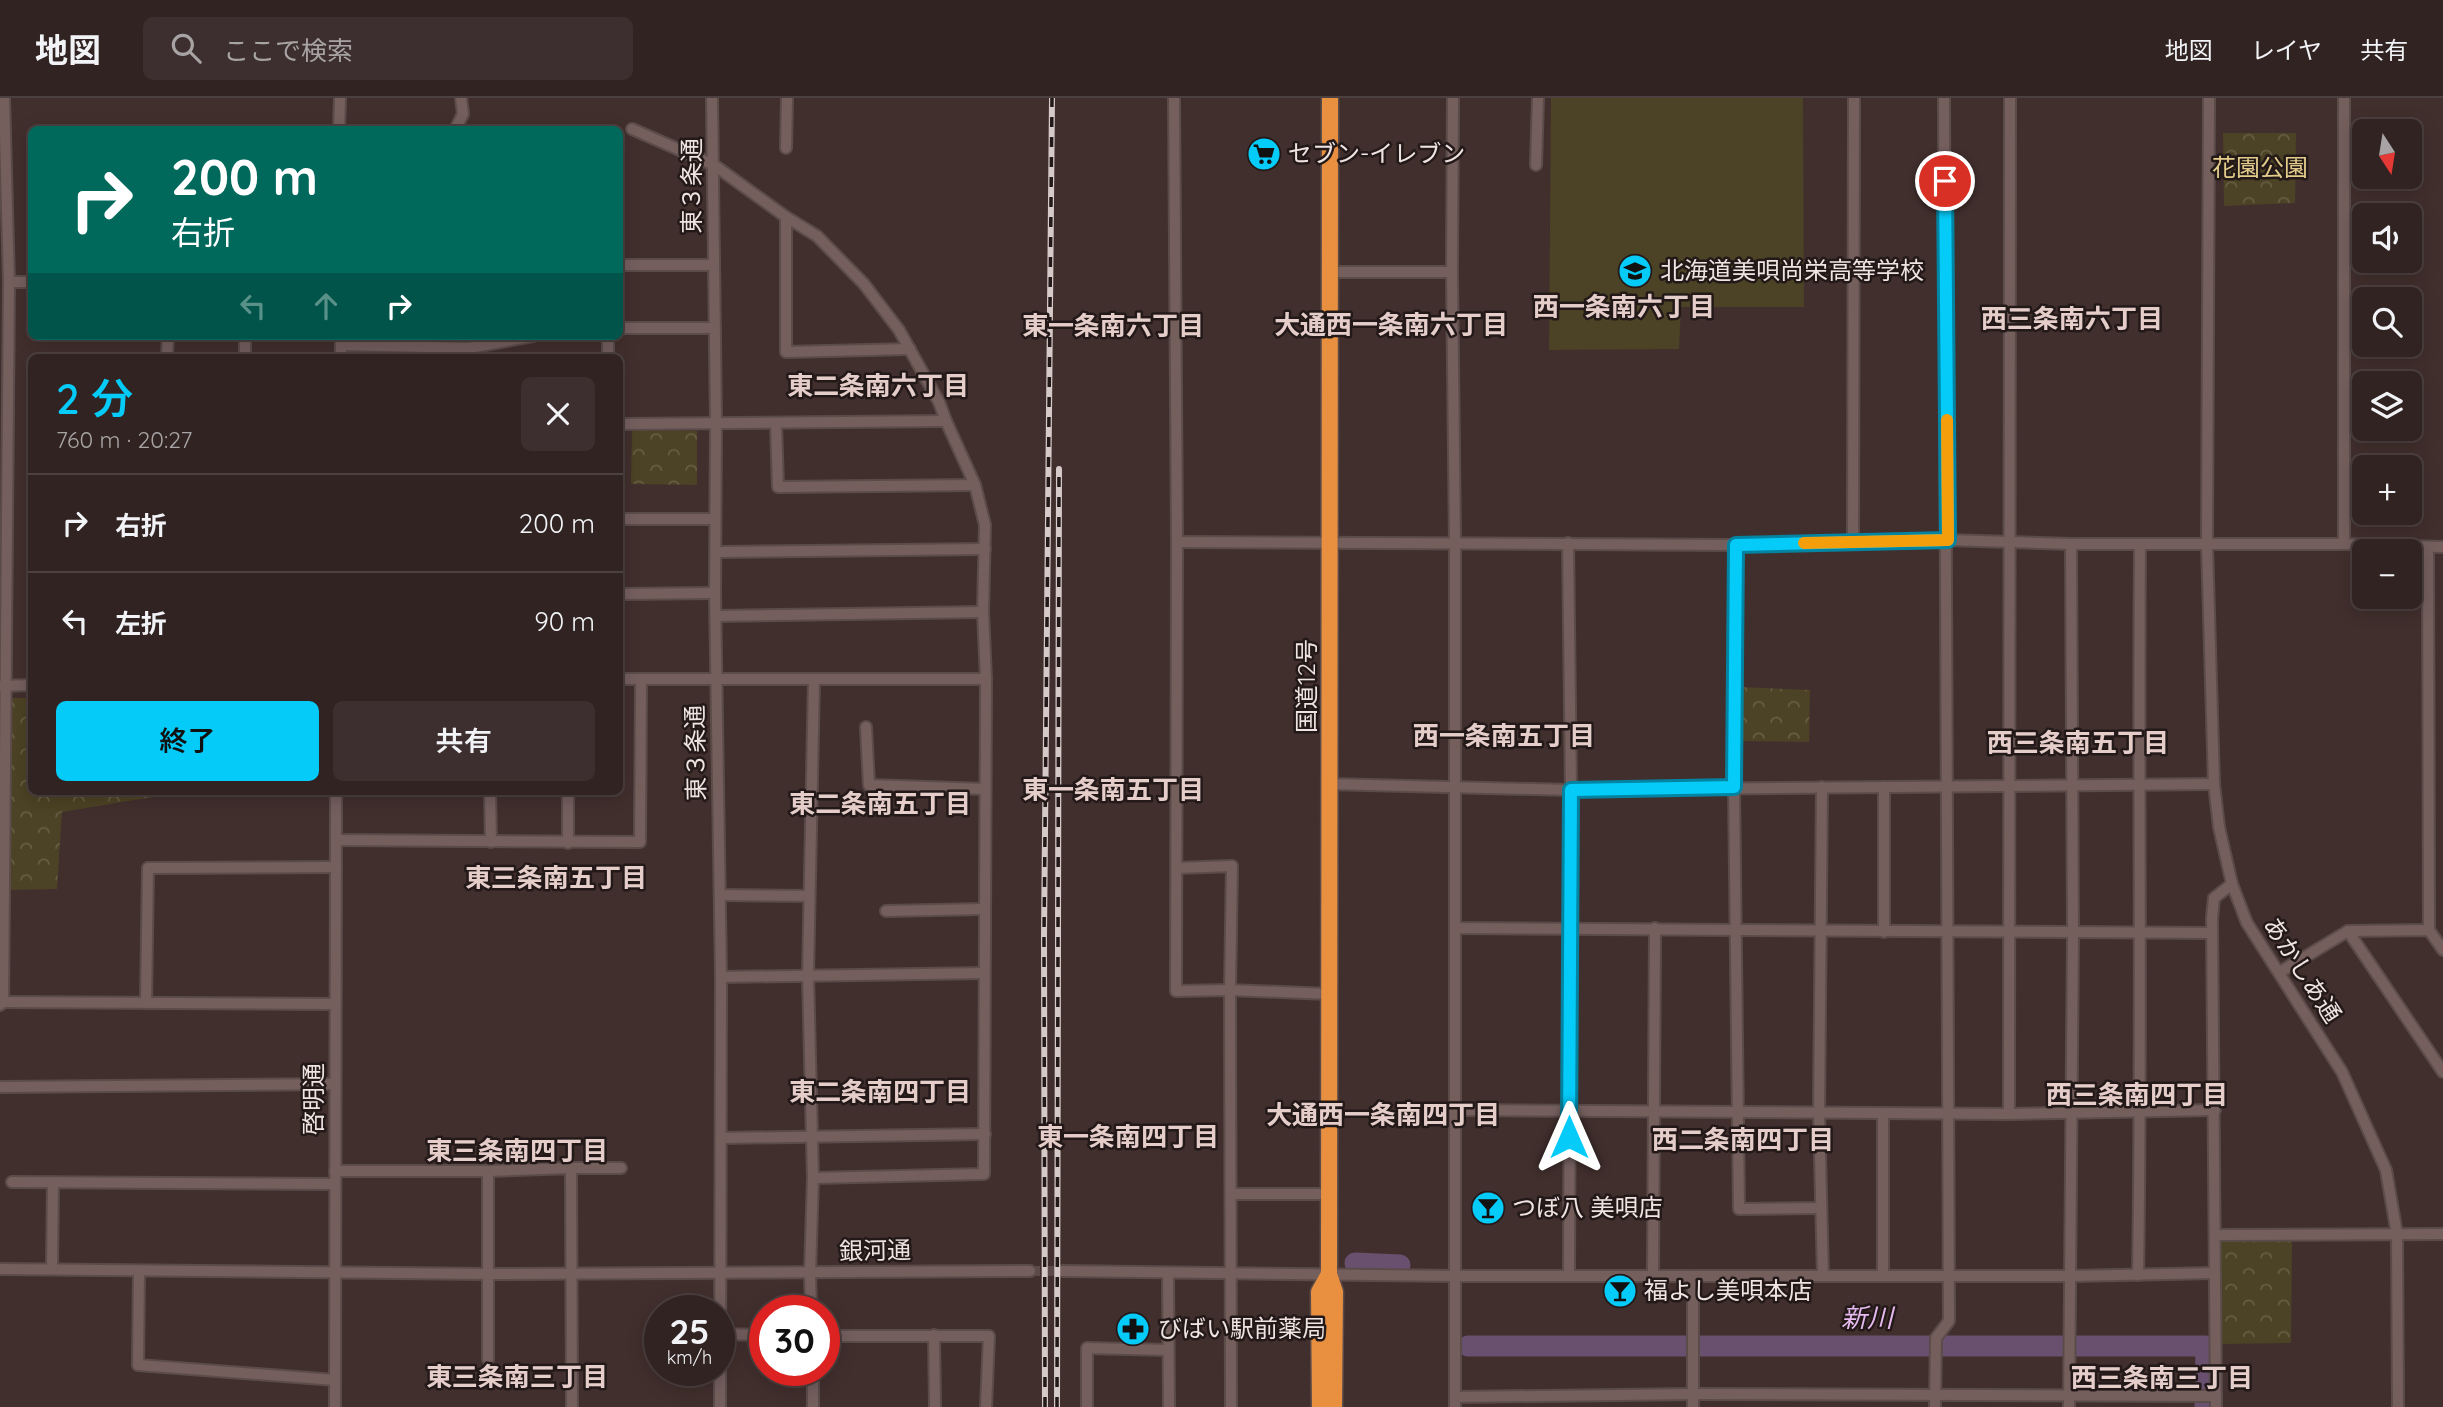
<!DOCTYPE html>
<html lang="ja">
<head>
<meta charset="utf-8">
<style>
	:root { --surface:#312322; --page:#3d2f2f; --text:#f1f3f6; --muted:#a8a4a5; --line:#4c4040; --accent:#05cbf9 }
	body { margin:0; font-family:Quicksand,"Noto Sans JP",sans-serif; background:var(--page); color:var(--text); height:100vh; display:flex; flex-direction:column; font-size:26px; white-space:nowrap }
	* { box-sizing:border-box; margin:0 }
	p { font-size:23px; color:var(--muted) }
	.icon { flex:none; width:38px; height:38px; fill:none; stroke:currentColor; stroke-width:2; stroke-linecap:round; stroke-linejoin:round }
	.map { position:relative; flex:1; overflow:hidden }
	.drawer { position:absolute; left:28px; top:256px; width:595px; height:441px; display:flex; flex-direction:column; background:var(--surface); border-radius:10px; box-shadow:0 4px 18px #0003,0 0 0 2px var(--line) }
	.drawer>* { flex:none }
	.guide { position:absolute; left:28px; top:28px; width:595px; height:214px; border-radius:10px; box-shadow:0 4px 18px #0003,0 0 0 2px var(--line); background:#00695c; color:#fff; overflow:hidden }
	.needle { width:46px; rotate:168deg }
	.controls { position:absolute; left:2352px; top:21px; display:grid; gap:14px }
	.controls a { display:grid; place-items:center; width:70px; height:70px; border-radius:10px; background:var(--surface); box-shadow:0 4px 18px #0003,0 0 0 2px var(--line); font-size:35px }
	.speed { position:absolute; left:644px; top:1197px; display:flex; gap:14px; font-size:35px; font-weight:700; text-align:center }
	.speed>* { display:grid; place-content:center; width:91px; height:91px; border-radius:50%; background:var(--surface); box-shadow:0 4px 18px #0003,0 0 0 2px var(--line); line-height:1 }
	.speed small { font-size:18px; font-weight:400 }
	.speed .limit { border:10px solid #d22; background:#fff; color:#111 }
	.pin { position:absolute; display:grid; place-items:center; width:60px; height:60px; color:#fff; margin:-30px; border:4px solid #fff; border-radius:50%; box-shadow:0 2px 7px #0007 }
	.me { position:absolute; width:77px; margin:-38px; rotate:0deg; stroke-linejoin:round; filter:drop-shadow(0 0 5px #0008) }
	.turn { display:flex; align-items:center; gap:24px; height:147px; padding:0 28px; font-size:32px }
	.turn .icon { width:91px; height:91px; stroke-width:2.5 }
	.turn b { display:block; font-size:49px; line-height:60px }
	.lanes { display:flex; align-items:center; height:66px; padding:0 28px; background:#0003; justify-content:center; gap:35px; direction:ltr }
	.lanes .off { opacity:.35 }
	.round { display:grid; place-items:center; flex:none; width:74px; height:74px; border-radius:10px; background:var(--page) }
	.headline { display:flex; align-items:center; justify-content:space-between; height:119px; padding:0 28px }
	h1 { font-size:42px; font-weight:600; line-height:52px; color:var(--accent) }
	.cta { display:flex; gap:14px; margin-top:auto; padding:14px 28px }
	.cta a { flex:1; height:80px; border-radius:10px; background:var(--accent); color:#111; font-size:28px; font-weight:600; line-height:80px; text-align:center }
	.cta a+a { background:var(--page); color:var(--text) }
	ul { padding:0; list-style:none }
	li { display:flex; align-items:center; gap:21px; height:98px; padding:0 28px; border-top:2px solid var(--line) }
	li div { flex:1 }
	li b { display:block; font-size:26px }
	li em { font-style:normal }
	header { display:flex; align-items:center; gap:42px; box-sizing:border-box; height:98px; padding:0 35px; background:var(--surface); border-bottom:2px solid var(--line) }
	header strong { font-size:33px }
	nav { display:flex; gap:38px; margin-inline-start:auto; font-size:24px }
	.search { width:490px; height:63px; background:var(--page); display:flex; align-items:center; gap:18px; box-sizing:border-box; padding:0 24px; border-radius:10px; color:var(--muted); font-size:26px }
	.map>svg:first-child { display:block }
	.park { fill:url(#park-crowns) }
	.pitch { fill:#4c4225 }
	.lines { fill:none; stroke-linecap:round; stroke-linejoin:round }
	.river { stroke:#69506f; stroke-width:21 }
	.minor-tunnel { stroke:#5b4a48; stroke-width:10; stroke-dasharray:10 5; stroke-linecap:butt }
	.minor-casing { stroke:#5b4c4a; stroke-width:14 }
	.highway-casing { stroke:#5b4c4a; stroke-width:19 }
	.minor { stroke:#745f5d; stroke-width:10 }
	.highway { stroke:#e98f40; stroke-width:16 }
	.rail-casing { stroke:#d6cac8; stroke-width:6 }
	.rail { stroke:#221918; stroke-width:3.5; stroke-dasharray:10; stroke-linecap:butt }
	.route-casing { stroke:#0384a2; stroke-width:18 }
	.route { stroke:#05cbf9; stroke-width:12 }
	.slow { stroke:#f59e0b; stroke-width:12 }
	.labels { text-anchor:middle; stroke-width:5; stroke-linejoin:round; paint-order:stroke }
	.poi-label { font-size:24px; fill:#f0e4e2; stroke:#221918; text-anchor:start }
	.park-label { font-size:24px; fill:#e4cd8b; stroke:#221918 }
	.street-label { font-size:24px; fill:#f0e4e2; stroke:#221918 }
	.neighbourhood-label { font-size:26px; font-weight:bold; fill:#e5cdca; stroke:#221918 }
	.water-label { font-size:26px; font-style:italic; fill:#e6b9ef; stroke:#221918 }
</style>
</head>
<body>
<header>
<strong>地図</strong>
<div class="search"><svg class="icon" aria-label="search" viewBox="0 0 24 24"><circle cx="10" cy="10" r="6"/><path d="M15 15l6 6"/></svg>ここで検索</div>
<nav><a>地図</a><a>レイヤ</a><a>共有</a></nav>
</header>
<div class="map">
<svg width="2443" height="1309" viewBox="0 0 2443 1309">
	<defs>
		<pattern id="park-crowns" width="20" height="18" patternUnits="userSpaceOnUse" patternTransform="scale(1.75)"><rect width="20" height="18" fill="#4c4225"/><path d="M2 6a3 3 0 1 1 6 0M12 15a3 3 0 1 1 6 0" fill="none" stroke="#665d44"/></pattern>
	</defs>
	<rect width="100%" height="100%" fill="#412f2d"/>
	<g class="park">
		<path d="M 2223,35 L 2296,35 L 2295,105 L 2224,108 Z"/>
		<path d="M 632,332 L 697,333 L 697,387 L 631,386 Z"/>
		<path d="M 1740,589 L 1810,592 L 1809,644 L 1740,643 Z"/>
		<path d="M 11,600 L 31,600 L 32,693 L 189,693 L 62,714 L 57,791 L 7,792 Z"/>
		<path d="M 2292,1143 L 2291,1245 L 2220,1246 L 2221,1144 Z"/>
	</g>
	<path class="pitch" d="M 1551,0 L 1803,0 L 1804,209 L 1681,209 L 1679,251 L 1549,252 Z"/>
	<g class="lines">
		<g class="river">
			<path d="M 1355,1165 L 1400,1167"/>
			<path d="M 1468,1248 L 2206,1248 L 2205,1309"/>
		</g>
		<path class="minor-tunnel" d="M 1030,1173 L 1063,1173"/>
		<defs>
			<g id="minor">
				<path d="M 712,0 L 716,325 L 715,495 L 721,879 L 720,1309"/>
				<path d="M 1174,0 L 1177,444 L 1176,893 L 1230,892 L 1231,1309"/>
				<path d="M 1453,0 L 1452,174 L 1455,446 L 1455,1309"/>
				<path d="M 2010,0 L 2009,1016 L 2215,1012"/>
				<path d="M 2209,0 L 2207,447 L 2214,686 L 2219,729 L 2232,786 L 2247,825 L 2342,974 L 2386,1072 L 2397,1136 L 2398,1309"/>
				<path d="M 2344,0 L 2344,446"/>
				<path d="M 632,31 L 714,67 L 786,119 L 817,138 L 864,186 L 899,232 L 939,304 L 946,323 L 975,387 L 985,427 L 983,514 L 986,581 L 984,1076 L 813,1080"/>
				<path d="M 339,32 L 340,0"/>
				<path d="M 455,32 L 463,16 L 461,0"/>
				<path d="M 786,50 L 787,0"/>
				<path d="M 1536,67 L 1538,0"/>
				<path d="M 786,119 L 786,254 L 910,251"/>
				<path d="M 620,167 L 713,167"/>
				<path d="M 1331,174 L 1452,174"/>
				<path d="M 9,184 L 32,184"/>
				<path d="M 620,230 L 715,230"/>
				<path d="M 245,238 L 245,259"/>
				<path d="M 341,238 L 341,259"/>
				<path d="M 341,247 L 469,250 L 533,238"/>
				<path d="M 167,259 L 168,238"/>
				<path d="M 608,259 L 608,238"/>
				<path d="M 620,326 L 946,323"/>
				<path d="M 776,326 L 778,389 L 975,387"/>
				<path d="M 620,421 L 715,421"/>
				<path d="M 1177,444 L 1736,447 L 1948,442 L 2071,446 L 2344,446 L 2443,449"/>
				<path d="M 1853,444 L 1854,0"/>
				<path d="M 1568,445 L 1571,692 L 1569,1177"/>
				<path d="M 1736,447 L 1734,689 L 1739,1111 L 1821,1110"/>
				<path d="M 2428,449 L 2429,832"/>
				<path d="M 716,454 L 985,451"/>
				<path d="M 620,496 L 715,495"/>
				<path d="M 716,518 L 983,514"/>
				<path d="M 620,581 L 986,581"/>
				<path d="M 0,588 L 32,587"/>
				<path d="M 866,629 L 869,687 L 985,691"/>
				<path d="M 1329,686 L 1571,692 L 2214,686"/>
				<path d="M 1822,689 L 1819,1016 L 1823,1178"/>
				<path d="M 1884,689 L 1884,834"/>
				<path d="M 490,693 L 491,744"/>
				<path d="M 568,693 L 568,745"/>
				<path d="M 336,742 L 640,744 L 641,581"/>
				<path d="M 1177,770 L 1232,768 L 1230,892 L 1329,896"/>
				<path d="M 720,797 L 809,798"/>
				<path d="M 886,813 L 984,811"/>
				<path d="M 1455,830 L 2212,835"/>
				<path d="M 2348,833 L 2429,832 L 2443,852"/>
				<path d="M 2280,874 L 2348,833 L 2443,974"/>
				<path d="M 721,879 L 984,875"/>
				<path d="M 0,904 L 335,906"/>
				<path d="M 146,905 L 148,770 L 336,769"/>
				<path d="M 0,907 L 3,904 L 9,184 L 4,0"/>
				<path d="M 0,989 L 335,986"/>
				<path d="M 1456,1012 L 2009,1016"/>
				<path d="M 1883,1016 L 1883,1177"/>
				<path d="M 721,1040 L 985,1036"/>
				<path d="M 571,1070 L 621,1070"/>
				<path d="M 335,1073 L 488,1073 L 571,1070 L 572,1309"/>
				<path d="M 488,1073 L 488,1261"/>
				<path d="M 12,1084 L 335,1086"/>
				<path d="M 1232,1096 L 1329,1096"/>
				<path d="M 2215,1137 L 2443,1136"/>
				<path d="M 0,1171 L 488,1176 L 1030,1173"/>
				<path d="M 52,1171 L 53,1085"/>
				<path d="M 1063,1173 L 1454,1178 L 2072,1178 L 2214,1175"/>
				<path d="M 139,1174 L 138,1267 L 335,1282"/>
				<path d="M 1168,1176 L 1169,1309"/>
				<path d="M 2138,1177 C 2142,933 2138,690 2140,446"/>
				<path d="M 1653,1178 L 1655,830"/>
				<path d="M 1693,1178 L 1693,1309"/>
				<path d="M 811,1213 L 810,1175 L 813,1080 L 808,877 L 814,581"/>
				<path d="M 720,1236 L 765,1237"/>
				<path d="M 934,1237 L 935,1309"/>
				<path d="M 824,1238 L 989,1238 L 986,1309"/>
				<path d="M 813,1272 L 813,1309"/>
				<path d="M 1455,1299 L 1693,1296 L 2216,1298"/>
				<path d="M 335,1309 L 336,693"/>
				<path d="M 1087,1309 L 1087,1250 L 1168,1252"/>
				<path d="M 1935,1309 L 1936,1240 L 1949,1223 C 1947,816 1948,408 1944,0"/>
				<path d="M 2069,1309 L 2073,835 L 2071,446"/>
				<path d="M 2216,1309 L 2212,820 L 2214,800 L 2232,786"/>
			</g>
			<g id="highway">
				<path d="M 1330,0 L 1329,1176 L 1335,1194 L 1334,1309"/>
				<path d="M 1320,1309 L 1319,1194 L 1329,1176"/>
			</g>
		</defs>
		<use href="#minor" class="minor-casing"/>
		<use href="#highway" class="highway-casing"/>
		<use href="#minor" class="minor"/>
		<use href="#highway" class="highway"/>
		<defs>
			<g id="rail">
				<path d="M 1045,1309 L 1044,839 L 1052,0"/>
				<path d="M 1057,1309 L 1059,371"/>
			</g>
		</defs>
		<use href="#rail" class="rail-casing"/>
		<use href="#rail" class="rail"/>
	</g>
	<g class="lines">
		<defs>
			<path id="route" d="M 1569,1039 L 1571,692 L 1734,689 L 1736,447 L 1948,442 L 1945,83"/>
		</defs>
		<use href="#route" class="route-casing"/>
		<use href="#route" class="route"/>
		<path class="slow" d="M 1804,445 L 1948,442 L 1947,322"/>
	</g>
	<defs>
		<symbol id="supermarket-disc" viewBox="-11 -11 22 22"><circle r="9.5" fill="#05cbf9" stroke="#221918"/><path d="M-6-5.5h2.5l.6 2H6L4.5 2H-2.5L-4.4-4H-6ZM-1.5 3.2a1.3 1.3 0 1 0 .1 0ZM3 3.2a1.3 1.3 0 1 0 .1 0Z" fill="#111"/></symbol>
		<symbol id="school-disc" viewBox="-11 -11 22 22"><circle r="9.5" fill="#05cbf9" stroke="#221918"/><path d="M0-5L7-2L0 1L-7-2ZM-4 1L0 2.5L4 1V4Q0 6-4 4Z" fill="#111"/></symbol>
		<symbol id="bar-disc" viewBox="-11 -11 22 22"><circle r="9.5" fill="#05cbf9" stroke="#221918"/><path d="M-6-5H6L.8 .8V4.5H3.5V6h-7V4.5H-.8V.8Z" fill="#111"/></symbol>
		<symbol id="pharmacy-disc" viewBox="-11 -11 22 22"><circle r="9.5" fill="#05cbf9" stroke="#221918"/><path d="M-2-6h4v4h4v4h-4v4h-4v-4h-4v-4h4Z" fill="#111"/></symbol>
	</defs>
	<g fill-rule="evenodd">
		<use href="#supermarket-disc" x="1245" y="37" width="38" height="38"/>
		<use href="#school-disc" x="1616" y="154" width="38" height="38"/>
		<use href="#bar-disc" x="1469" y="1091" width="38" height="38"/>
		<use href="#bar-disc" x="1601" y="1174" width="38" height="38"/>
		<use href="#pharmacy-disc" x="1114" y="1212" width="38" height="38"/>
	</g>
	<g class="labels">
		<g class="poi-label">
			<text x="1288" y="64">セブン-イレブン</text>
			<text x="1660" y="181">北海道美唄尚栄高等学校</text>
			<text x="1512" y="1118">つぼ八 美唄店</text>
			<text x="1644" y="1201">福よし美唄本店</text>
			<text x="1158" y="1239">びばい駅前薬局</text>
		</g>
		<g class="park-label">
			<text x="2260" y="78">花園公園</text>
		</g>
		<g class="street-label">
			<text transform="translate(692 88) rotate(-90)" y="8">東３条通</text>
			<text transform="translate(1307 588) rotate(-90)" y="8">国道12号</text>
			<text transform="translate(696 655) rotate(-91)" y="8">東３条通</text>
			<text transform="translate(2302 872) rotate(57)" y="8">あかしあ通</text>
			<text transform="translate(314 1001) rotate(-90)" y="8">啓明通</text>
			<text transform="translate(875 1153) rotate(-1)" y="8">銀河通</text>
		</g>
		<g class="neighbourhood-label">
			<text x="1624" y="218">西一条南六丁目</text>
			<text x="2072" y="230">西三条南六丁目</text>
			<text x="1391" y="236">大通西一条南六丁目</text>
			<text x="1113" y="237">東一条南六丁目</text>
			<text x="878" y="297">東二条南六丁目</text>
			<text x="1504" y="647">西一条南五丁目</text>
			<text x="2078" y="654">西三条南五丁目</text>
			<text x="1113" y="701">東一条南五丁目</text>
			<text x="880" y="715">東二条南五丁目</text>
			<text x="556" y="789">東三条南五丁目</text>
			<text x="880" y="1003">東二条南四丁目</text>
			<text x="2137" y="1006">西三条南四丁目</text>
			<text x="1383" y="1026">大通西一条南四丁目</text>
			<text x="1128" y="1048">東一条南四丁目</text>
			<text x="1743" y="1051">西二条南四丁目</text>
			<text x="517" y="1062">東三条南四丁目</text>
			<text x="517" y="1288">東三条南三丁目</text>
			<text x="2162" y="1289">西三条南三丁目</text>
		</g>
		<g class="water-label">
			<text x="1867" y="1229">新川</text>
		</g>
	</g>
</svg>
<div class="controls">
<a><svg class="needle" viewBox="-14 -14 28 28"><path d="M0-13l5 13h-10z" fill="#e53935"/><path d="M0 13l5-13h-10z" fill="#a8a4a5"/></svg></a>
<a><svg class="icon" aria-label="sound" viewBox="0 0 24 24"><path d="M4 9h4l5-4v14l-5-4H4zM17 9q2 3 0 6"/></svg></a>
<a><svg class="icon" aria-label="search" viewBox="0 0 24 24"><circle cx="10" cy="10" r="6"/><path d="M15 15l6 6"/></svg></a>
<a><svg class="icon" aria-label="layers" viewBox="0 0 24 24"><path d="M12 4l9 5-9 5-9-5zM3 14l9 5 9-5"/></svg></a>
<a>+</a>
<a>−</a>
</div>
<div class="speed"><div>25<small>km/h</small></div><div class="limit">30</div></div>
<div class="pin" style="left:1945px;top:83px;background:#d93025"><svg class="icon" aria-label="arrive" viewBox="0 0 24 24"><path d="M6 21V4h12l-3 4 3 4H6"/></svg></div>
<svg class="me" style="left:1569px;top:1039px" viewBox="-20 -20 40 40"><path d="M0-17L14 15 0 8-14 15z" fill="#05cbf9" stroke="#fff" stroke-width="4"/></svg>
<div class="guide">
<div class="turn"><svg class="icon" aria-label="right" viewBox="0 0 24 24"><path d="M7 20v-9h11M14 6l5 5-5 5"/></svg><div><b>200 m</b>右折</div></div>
<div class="lanes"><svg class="icon off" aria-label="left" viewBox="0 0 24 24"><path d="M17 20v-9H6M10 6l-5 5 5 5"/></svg><svg class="icon off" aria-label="ahead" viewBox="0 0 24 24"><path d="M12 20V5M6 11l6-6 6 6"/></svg><svg class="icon" aria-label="right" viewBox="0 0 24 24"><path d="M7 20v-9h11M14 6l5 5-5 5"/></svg></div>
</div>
<section class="drawer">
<div class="headline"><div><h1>2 分</h1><p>760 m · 20:27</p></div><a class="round"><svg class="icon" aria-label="close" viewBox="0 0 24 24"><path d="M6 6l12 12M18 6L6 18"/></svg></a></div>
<ul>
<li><svg class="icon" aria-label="right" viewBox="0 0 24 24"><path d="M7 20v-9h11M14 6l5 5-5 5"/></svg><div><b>右折</b></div><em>200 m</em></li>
<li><svg class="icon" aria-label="left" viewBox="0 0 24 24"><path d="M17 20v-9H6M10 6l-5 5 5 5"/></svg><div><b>左折</b></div><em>90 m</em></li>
</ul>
<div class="cta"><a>終了</a><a>共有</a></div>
</section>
</div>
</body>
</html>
